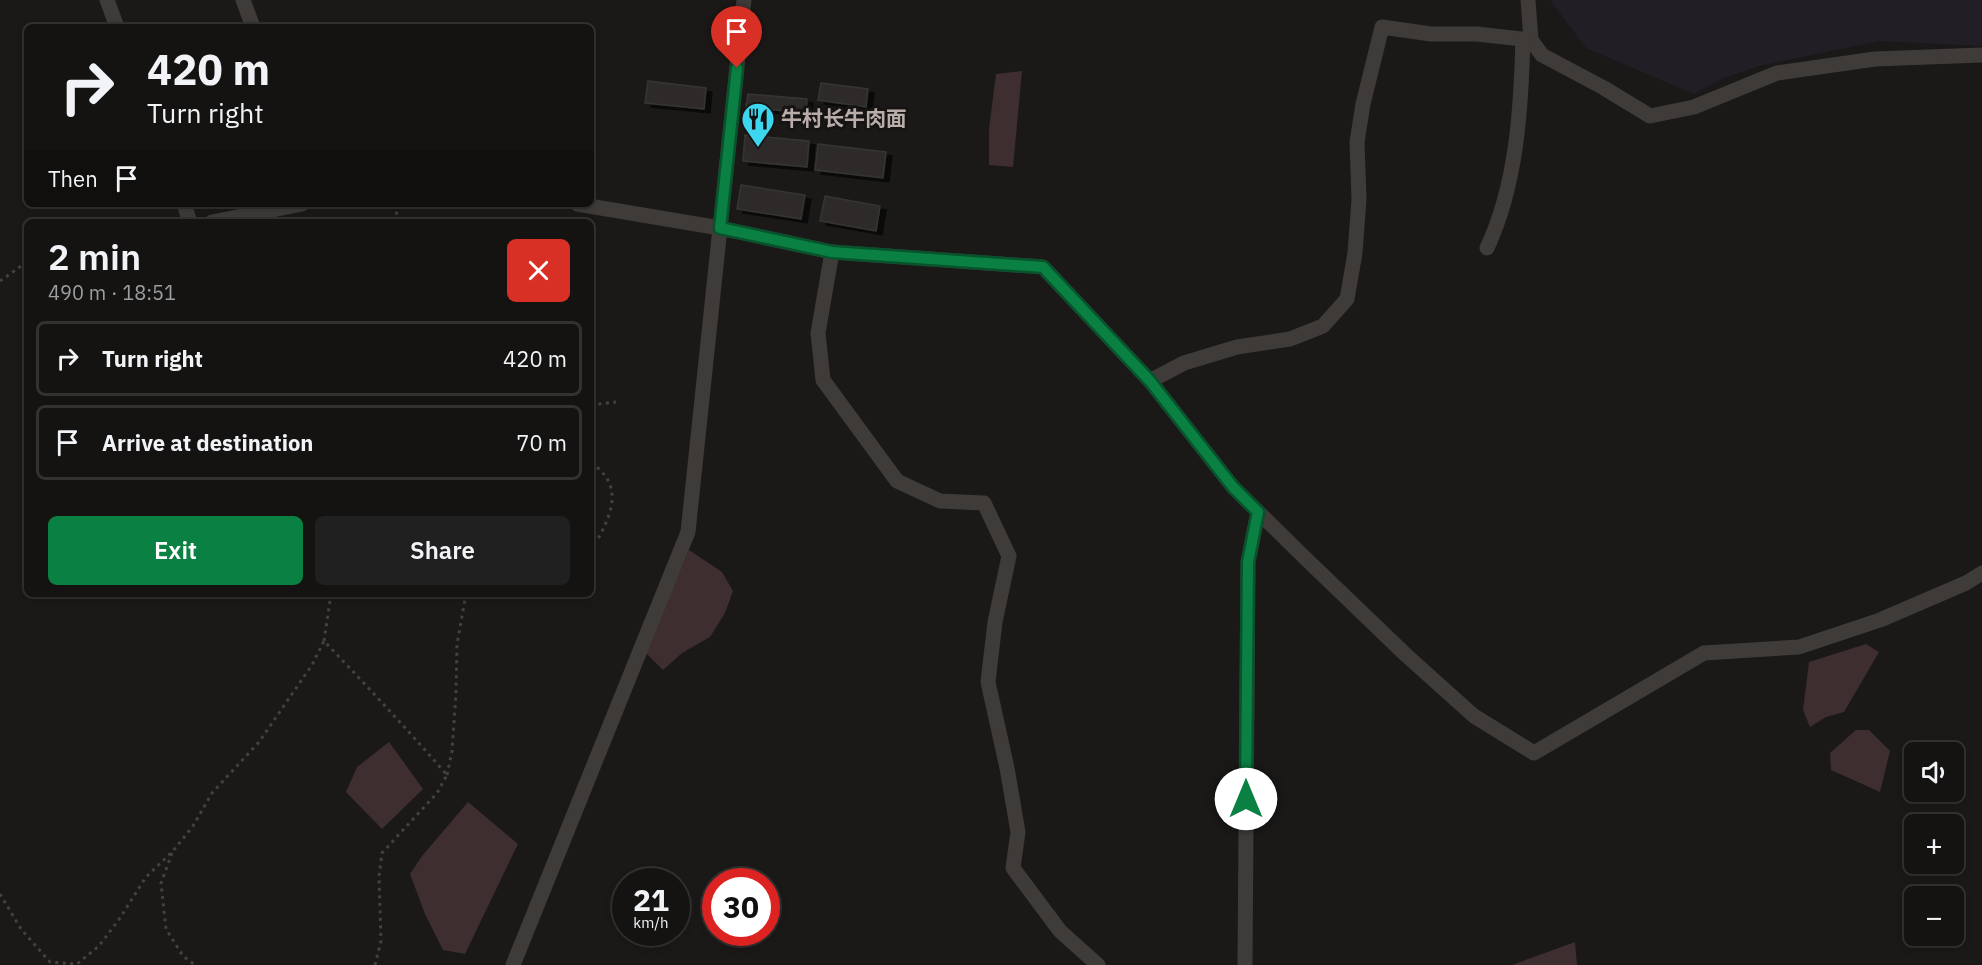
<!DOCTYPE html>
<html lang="en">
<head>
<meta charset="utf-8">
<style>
	:root { --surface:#141312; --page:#212020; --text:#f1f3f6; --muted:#9d9e9f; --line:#333232; --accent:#0b8043 }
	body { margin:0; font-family:"IBM Plex Sans","Noto Sans SC",sans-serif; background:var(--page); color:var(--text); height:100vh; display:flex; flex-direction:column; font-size:22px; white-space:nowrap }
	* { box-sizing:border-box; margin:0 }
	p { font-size:20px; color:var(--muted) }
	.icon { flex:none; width:33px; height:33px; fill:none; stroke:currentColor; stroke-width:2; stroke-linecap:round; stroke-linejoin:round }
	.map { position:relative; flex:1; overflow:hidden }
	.sheet { position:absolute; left:24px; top:219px; width:570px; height:378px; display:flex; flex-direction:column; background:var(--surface); border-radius:9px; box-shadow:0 3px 9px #0003,0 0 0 2px var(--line) }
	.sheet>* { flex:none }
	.banner { position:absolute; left:24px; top:24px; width:570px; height:183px; border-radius:9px; box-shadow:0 3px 9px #0003,0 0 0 2px var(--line); background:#141312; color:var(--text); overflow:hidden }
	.fabs { position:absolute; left:1904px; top:742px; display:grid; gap:12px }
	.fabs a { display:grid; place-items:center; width:60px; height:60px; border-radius:9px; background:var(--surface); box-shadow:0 3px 9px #0003,0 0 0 2px var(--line); font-size:30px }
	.speed { position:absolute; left:612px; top:868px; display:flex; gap:12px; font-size:30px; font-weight:700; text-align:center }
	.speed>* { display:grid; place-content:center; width:78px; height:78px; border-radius:50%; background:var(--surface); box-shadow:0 3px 9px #0003,0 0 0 2px var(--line); line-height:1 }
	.speed small { font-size:15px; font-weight:400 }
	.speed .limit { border:9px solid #d22; background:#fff; color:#111 }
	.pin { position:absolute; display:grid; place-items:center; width:51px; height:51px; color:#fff; margin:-62px -26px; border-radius:50% 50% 50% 0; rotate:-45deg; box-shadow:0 0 6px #0007 }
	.pin .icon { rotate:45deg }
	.me { position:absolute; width:66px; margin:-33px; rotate:0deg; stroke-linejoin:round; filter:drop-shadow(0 0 4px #0008) }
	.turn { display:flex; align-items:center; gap:21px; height:126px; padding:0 24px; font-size:27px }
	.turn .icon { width:78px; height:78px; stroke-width:2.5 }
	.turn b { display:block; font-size:42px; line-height:51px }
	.then { display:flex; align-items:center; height:57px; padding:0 24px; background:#0003; gap:12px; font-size:22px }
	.round { display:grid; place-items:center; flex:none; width:63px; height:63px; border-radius:9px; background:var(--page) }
	.overview { display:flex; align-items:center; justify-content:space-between; height:102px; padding:0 24px }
	h1 { font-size:36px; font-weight:600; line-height:45px }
	.cta { display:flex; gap:12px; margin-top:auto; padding:12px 24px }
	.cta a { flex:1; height:69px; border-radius:9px; background:var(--accent); color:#fff; font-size:24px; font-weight:600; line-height:69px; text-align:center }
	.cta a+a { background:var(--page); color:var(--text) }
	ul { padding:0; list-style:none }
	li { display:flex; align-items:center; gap:18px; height:75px; margin:0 12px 9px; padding:0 12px; border:3px solid var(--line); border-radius:9px }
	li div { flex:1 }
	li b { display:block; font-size:22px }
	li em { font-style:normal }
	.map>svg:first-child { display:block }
	.green { fill:#221e25 }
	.water { fill:#3e2e2f }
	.building { fill:#2e2c2b; stroke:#363432; stroke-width:1.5; filter:url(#shadow) }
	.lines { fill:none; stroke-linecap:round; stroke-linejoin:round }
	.path { stroke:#46403f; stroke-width:3; stroke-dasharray:3 4.5; stroke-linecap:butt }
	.minor { stroke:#3f3b39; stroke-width:15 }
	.route-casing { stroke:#07532c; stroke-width:15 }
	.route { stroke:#0b8043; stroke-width:10 }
	.labels { text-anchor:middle; stroke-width:6; stroke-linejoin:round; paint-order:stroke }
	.poi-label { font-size:21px; font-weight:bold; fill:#b9adaa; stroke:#151413; text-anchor:start }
</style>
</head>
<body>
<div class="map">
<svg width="1982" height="965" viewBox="0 0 1982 965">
	<defs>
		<filter id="shadow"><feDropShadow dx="6" dy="4" stdDeviation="0" flood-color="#0009"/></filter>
	</defs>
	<rect width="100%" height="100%" fill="#1a1918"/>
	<path class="green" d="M 1550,0 L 1982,0 L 1982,46 L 1879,41 L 1759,66 L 1721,79 L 1694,94 L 1586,48 Z"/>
	<g class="water">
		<path d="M 1022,71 L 1013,167 L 989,165 L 989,129 L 996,74 Z"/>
		<path d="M 689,550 L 722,572 L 733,591 L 725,613 L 710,637 L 682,653 L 663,670 L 645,652 Z"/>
		<path d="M 1866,644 L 1879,652 L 1844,712 L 1826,717 L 1810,727 L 1803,710 L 1809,662 Z"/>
		<path d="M 1856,730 L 1869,730 L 1890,751 L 1880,792 L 1831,770 L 1830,753 Z"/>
		<path d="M 389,742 L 423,789 L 382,829 L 346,792 L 357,767 Z"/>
		<path d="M 468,802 L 518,844 L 465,954 L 443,950 L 425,914 L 410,874 L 422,856 Z"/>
		<path d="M 1575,942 L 1577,965 L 1512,965 Z"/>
	</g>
	<g class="building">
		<path d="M 648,81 L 706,88 L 704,109 L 645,103 Z"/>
		<path d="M 821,83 L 868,89 L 866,107 L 818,100 Z"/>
		<path d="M 748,94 L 807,99 L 806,113 L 746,107 Z"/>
		<path d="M 745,135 L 809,141 L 807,167 L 743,161 Z"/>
		<path d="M 818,144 L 886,152 L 883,178 L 815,170 Z"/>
		<path d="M 741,185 L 805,195 L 801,219 L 737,209 Z"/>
		<path d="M 825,196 L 880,206 L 876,231 L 820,221 Z"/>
	</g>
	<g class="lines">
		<g class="path">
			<path d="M 395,222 L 398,204"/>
			<path d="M 0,281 L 27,262"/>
			<path d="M 591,405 L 616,402"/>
			<path d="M 591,463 C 623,484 613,511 598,539"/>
			<path d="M 324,641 L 331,594"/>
			<path d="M 447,775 L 452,751 L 456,693 L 457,644 L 466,594"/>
			<path d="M 172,853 L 161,883 L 166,929 L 183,956 L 195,965"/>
			<path d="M 0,894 L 21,929 L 50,962 L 77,964 L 99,946 L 120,918 L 146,877 L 173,851 L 193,826 L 212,793 L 259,742 L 312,665 L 324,641 C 366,685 407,729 447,775 L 437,793 L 382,853 L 379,877 L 381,941 L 375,965"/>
		</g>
		<g class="minor">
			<path d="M 107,0 L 117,27"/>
			<path d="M 243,0 L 253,27"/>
			<path d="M 1528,0 L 1531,40 L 1477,34 L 1431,34 L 1382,27 L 1363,104 L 1357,142 L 1359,199 L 1355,253 L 1347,299 L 1323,326 L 1290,339 L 1237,347 L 1184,363 L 1150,381 L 1233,487 L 1303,556 L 1406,655 L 1474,716 L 1534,753 L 1704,653 L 1799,647 L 1880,620 L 1966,583 L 1982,573"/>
			<path d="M 1531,40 L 1542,55 L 1604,88 L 1650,116 L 1694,107 L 1777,73 L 1875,59 L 1982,55"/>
			<path d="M 184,204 L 190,222"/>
			<path d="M 577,204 L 720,228 L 832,252"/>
			<path d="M 212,222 L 302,204"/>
			<path d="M 1487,248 C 1517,184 1521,109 1523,39"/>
			<path d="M 513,965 L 688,532 L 744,0"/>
			<path d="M 1098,965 L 1060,931 L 1013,868 L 1018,832 L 1007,768 L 988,682 L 995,622 L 1009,556 L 984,503 L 940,501 L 897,481 L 823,380 L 818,333 L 832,252 L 1043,267 L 1150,381"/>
			<path d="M 1245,965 L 1248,562 L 1258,512"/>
		</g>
	</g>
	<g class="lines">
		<defs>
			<path id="route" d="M 737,68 L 720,228 L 832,252 L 1043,267 L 1150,381 L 1233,487 L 1258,512 L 1248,562 L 1246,799"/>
		</defs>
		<use href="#route" class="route-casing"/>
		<use href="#route" class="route"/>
	</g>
	<defs>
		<symbol id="restaurant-pin" viewBox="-11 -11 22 30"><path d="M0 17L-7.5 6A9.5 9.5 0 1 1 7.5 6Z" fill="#3cd6ee" stroke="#151413"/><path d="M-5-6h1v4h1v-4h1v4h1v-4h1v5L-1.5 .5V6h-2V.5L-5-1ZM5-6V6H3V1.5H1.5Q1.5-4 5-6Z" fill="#111"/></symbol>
	</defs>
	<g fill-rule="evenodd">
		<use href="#restaurant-pin" x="739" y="100" width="38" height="52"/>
	</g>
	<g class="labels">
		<g class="poi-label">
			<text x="781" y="126">牛村长牛肉面</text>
		</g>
	</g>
</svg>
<div class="fabs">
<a><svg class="icon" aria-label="sound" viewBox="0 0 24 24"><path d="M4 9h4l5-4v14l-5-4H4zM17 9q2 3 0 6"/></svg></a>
<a>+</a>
<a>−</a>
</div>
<div class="speed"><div>21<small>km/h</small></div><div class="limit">30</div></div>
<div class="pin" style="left:737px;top:68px;background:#d93025"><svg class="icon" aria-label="arrive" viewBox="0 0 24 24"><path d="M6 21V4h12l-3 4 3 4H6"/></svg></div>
<svg class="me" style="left:1246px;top:799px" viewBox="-20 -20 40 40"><circle r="19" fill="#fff"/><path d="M0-13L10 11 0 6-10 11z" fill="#0b8043"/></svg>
<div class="banner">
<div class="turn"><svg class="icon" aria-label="right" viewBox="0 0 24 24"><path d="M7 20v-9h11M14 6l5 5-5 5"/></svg><div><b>420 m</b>Turn right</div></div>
<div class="then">Then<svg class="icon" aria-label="arrive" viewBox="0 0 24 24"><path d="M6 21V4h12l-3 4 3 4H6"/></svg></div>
</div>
<section class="sheet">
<div class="overview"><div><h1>2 min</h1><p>490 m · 18:51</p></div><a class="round" style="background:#d93025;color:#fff"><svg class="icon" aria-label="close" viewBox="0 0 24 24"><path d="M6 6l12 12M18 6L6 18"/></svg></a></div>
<ul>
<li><svg class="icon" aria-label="right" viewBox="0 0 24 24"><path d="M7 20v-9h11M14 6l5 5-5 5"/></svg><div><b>Turn right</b></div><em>420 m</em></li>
<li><svg class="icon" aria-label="arrive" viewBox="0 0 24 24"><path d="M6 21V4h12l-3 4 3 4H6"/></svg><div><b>Arrive at destination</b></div><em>70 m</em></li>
</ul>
<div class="cta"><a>Exit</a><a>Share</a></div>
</section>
</div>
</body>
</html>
